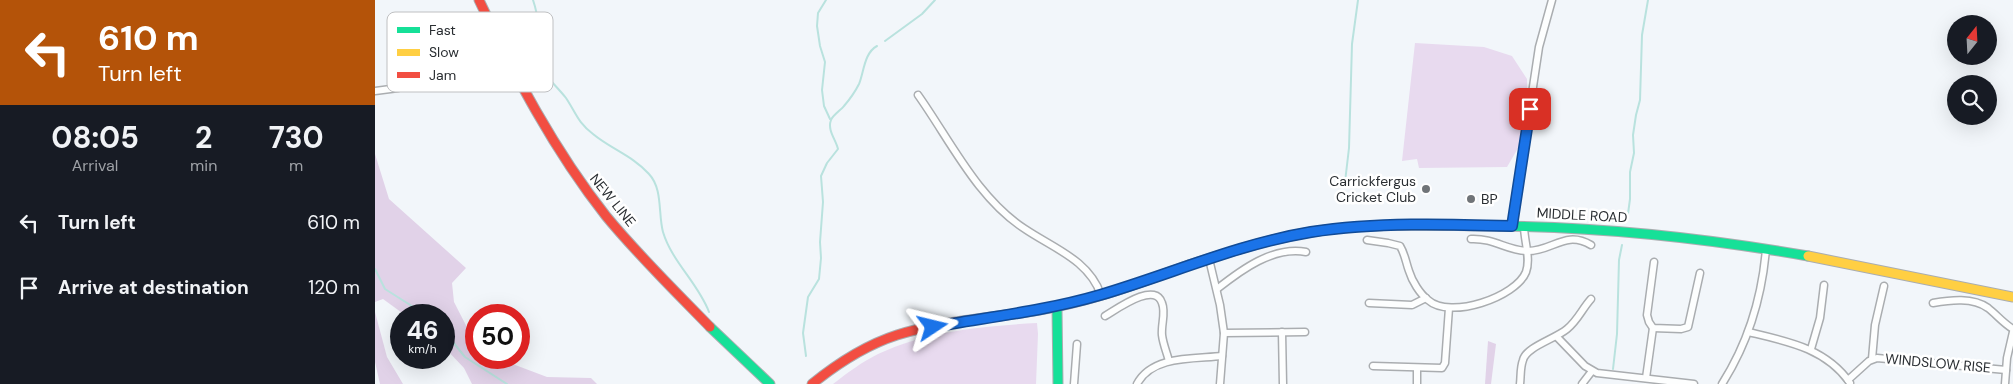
<!DOCTYPE html>
<html lang="en">
<head>
<meta charset="utf-8">
<style>
	:root { --surface:#171b24; --page:#242831; --text:#f1f3f6; --muted:#9ea1a6 }
	body { margin:0; font-family:"DM Sans",sans-serif; background:var(--page); color:var(--text); height:100vh; display:flex; flex-direction:column; font-size:19px; white-space:nowrap }
	* { box-sizing:border-box; margin:0 }
	p { font-size:16px; color:var(--muted) }
	.icon { flex:none; width:28px; height:28px; fill:none; stroke:currentColor; stroke-width:2; stroke-linecap:round; stroke-linejoin:round }
	.map { position:relative; flex:1; overflow:hidden }
	.panel { display:flex; flex-direction:column; background:var(--surface); width:375px }
	.panel>* { flex:none }
	.banner { background:#b45309; color:#fff; overflow:hidden }
	.needle { width:32px; rotate:18deg }
	.tools { position:absolute; left:1572px; top:15px; display:grid; gap:10px }
	.tools a { display:grid; place-items:center; width:50px; height:50px; border-radius:50%; background:var(--surface); box-shadow:0 5px 20px #0002; font-size:25px }
	.speed { position:absolute; left:15px; top:304px; display:flex; gap:10px; font-size:25px; font-weight:700; text-align:center }
	.speed>* { display:grid; place-content:center; width:65px; height:65px; border-radius:50%; background:var(--surface); box-shadow:0 5px 20px #0002; line-height:1 }
	.speed small { font-size:12px; font-weight:400 }
	.speed .limit { border:8px solid #d22; background:#fff; color:#111 }
	.pin { position:absolute; display:grid; place-items:center; width:42px; height:42px; color:#fff; margin:-21px; border-radius:10px; box-shadow:0 2px 8px #0006 }
	.me { position:absolute; width:55px; margin:-28px; rotate:80deg; stroke-linejoin:round; filter:drop-shadow(0 0 4px #0008) }
	.turn { display:flex; align-items:center; gap:18px; height:105px; padding:0 15px; font-size:22px }
	.turn .icon { width:65px; height:65px; stroke-width:2.5 }
	.turn b { display:block; font-size:35px; line-height:42px }
	.eta { display:flex; justify-content:space-evenly; align-items:center; height:85px; text-align:center }
	.eta b { font-size:30px; font-weight:700; line-height:35px }
	ul { padding:0; list-style:none }
	li { display:flex; align-items:center; gap:15px; height:65px; padding:0 15px }
	li div { flex:1 }
	li b { display:block; font-size:19px }
	li em { font-style:normal }
	main { display:flex; flex:1; min-height:0 }
	.map>svg:first-child { display:block }
	.green { fill:#e8daef }
	.forest { fill:#e1d2e8 }
	.lines { fill:none; stroke-linecap:round; stroke-linejoin:round }
	.stream { stroke:#b9e2de; stroke-width:2 }
	.street-casing { stroke:#aaadb0; stroke-width:9 }
	.fast-casing { stroke:#aaadb0; stroke-width:11 }
	.slow-casing { stroke:#aaadb0; stroke-width:11 }
	.jam-casing { stroke:#aaadb0; stroke-width:11 }
	.street { stroke:#fdfefe; stroke-width:6 }
	.fast { stroke:#16e098; stroke-width:9 }
	.slow { stroke:#ffcf43; stroke-width:9 }
	.jam { stroke:#f24e42; stroke-width:9 }
	.route-casing { stroke:#114b97; stroke-width:12 }
	.route { stroke:#1a73e8; stroke-width:9 }
	.poi-dot { fill:#707478; stroke:#fff; stroke-width:2 }
	.labels { text-anchor:middle; stroke-width:5; stroke-linejoin:round; paint-order:stroke }
	.poi-label { font-size:14px; fill:#2a2e32; stroke:#fff; text-anchor:end }
	.street-label { font-size:14px; fill:#2a2e32; stroke:#fff }
	.key { fill:#fff; stroke:#bfc0c2; stroke-width:1 }
	.key-label { font-size:14px; fill:#2a2e32 }
</style>
</head>
<body>
<main>
<section class="panel">
<div class="banner">
<div class="turn"><svg class="icon" aria-label="left" viewBox="0 0 24 24"><path d="M17 20v-9H6M10 6l-5 5 5 5"/></svg><div><b>610 m</b>Turn left</div></div>
</div>
<div class="eta">
<div><b>08:05</b><p>Arrival</p></div>
<div><b>2</b><p>min</p></div>
<div><b>730</b><p>m</p></div>
</div>
<ul>
<li><svg class="icon" aria-label="left" viewBox="0 0 24 24"><path d="M17 20v-9H6M10 6l-5 5 5 5"/></svg><div><b>Turn left</b></div><em>610 m</em></li>
<li><svg class="icon" aria-label="arrive" viewBox="0 0 24 24"><path d="M6 21V4h12l-3 4 3 4H6"/></svg><div><b>Arrive at destination</b></div><em>120 m</em></li>
</ul>
</section>
<div class="map">
<svg width="1638" height="384" viewBox="0 0 1638 384">
	<rect width="100%" height="100%" fill="#f2f6fa"/>
	<g class="green">
		<path d="M 1040,43 L 1109,47 L 1137,56 L 1152,79 L 1152,112 L 1146,143 L 1132,167 L 1044,168 L 1042,159 L 1027,161 Z"/>
		<path d="M 662,323 L 663,334 L 661,384 L 458,384 C 472,373 487,362 503,354 C 552,331 608,326 662,323 Z"/>
	</g>
	<g class="forest">
		<path d="M 0,154 L 14,199 L 91,268 L 77,283 L 79,302 L 101,345 L 101,358 L 122,358 L 172,377 L 216,378 L 222,384 L 97,384 L 89,368 L 69,347 L 69,315 L 30,315 L 8,299 L 0,302 Z"/>
		<path d="M 0,312 L 12,357 L 28,384 L 5,384 L 0,362 Z"/>
		<path d="M 1113,341 L 1121,344 L 1116,384 L 1110,384 Z"/>
	</g>
	<g class="lines">
		<g class="stream">
			<path d="M 158,0 C 160,6 162,12 162,19 C 163,32 154,47 160,59 C 167,74 181,85 191,98 C 201,113 203,123 218,134 C 236,149 258,156 274,174 C 288,189 283,214 288,232 C 297,262 323,283 334,312"/>
			<path d="M 451,0 L 443,13 L 442,26 L 445,46 L 450,62 L 447,90 L 449,106 L 455,119"/>
			<path d="M 510,41 L 547,14 L 560,0"/>
			<path d="M 970,182 L 974,148 L 977,44 L 983,0"/>
			<path d="M 1252,221 L 1255,199 L 1255,172 L 1259,153 L 1258,135 L 1261,115 L 1265,100 L 1267,35 L 1273,0"/>
			<path d="M 0,269 L 10,289 L 51,315"/>
			<path d="M 69,331 L 90,357 L 132,384"/>
			<path d="M 431,356 L 428,333 L 433,297 L 444,279 L 446,258 L 445,242 L 448,202 L 446,176 L 452,163 L 463,149 C 461,140 452,130 456,120 C 458,115 466,110 469,106 C 475,99 480,92 484,84 C 489,72 489,53 502,46"/>
			<path d="M 1238,369 L 1242,334 L 1244,260 L 1247,245"/>
		</g>
		<defs>
			<g id="street">
				<path d="M 0,91 L 23,88 L 44,73"/>
				<path d="M 543,95 C 575,140 602,198 650,229 C 678,248 714,260 726,295"/>
				<path d="M 1137,226 L 1164,47 L 1177,0"/>
				<path d="M 1096,239 C 1120,238 1132,251 1153,251 C 1178,251 1190,230 1216,245"/>
				<path d="M 992,240 L 1013,243 L 1025,246 C 1030,254 1031,263 1034,271 C 1037,281 1045,294 1053,300 C 1075,320 1141,297 1151,272 C 1156,259 1149,240 1149,226"/>
				<path d="M 834,259 L 845,305 L 849,333 L 845,384"/>
				<path d="M 1279,262 L 1272,315 L 1274,322 L 1278,328 L 1306,329 L 1313,327 L 1325,273"/>
				<path d="M 842,289 C 866,270 898,246 931,252"/>
				<path d="M 994,303 L 1037,305 L 1051,298"/>
				<path d="M 1558,303 C 1575,300 1598,297 1613,308 C 1622,315 1628,323 1638,329"/>
				<path d="M 730,316 C 742,309 780,281 787,303 C 791,313 786,324 787,335 C 788,344 792,353 794,361"/>
				<path d="M 907,332 L 908,384"/>
				<path d="M 1373,332 C 1411,341 1451,348 1475,383"/>
				<path d="M 849,333 L 930,332"/>
				<path d="M 1182,337 L 1210,366 L 1222,373 L 1319,384"/>
				<path d="M 1436,349 L 1445,318 L 1449,285"/>
				<path d="M 1497,359 L 1500,325 L 1509,286"/>
				<path d="M 998,366 L 1067,368 L 1070,363 L 1074,308"/>
				<path d="M 1271,378 L 1278,328"/>
				<path d="M 1473,380 L 1494,361 L 1502,358 L 1631,370"/>
				<path d="M 699,384 L 702,344"/>
				<path d="M 762,384 C 777,355 820,359 847,356"/>
				<path d="M 1042,384 L 1042,368"/>
				<path d="M 1145,384 C 1146,376 1145,368 1148,360 C 1151,347 1180,339 1192,329 C 1203,320 1207,309 1216,299"/>
				<path d="M 1207,384 L 1217,371"/>
				<path d="M 1347,384 C 1373,343 1387,297 1391,249"/>
				<path d="M 1630,384 L 1632,358 L 1638,332"/>
			</g>
			<g id="fast">
				<path d="M 1124,226 C 1228,227 1330,238 1433,256"/>
				<path d="M 682,307 L 683,384"/>
				<path d="M 335,327 L 395,384"/>
			</g>
			<g id="slow">
				<path d="M 1433,256 L 1638,297"/>
				<path d="M 814,265 C 854,252 894,239 936,232 C 998,222 1062,226 1124,226"/>
			</g>
			<g id="jam">
				<path d="M 104,0 C 140,76 179,150 231,216 C 263,255 300,291 335,327"/>
				<path d="M 437,384 C 463,363 491,345 522,335 C 573,319 628,318 680,307 C 726,298 770,281 814,265"/>
			</g>
		</defs>
		<use href="#street" class="street-casing"/>
		<use href="#fast" class="fast-casing"/>
		<use href="#slow" class="slow-casing"/>
		<use href="#jam" class="jam-casing"/>
		<use href="#street" class="street"/>
		<use href="#fast" class="fast"/>
		<use href="#slow" class="slow"/>
		<use href="#jam" class="jam"/>
	</g>
	<g class="lines">
		<defs>
			<path id="route" d="M 558,327 C 614,317 670,311 725,295 C 796,274 863,244 936,232 C 1001,222 1071,224 1137,226 L 1155,109"/>
		</defs>
		<use href="#route" class="route-casing"/>
		<use href="#route" class="route"/>
	</g>
	<g class="poi-dot">
		<circle cx="1051" cy="189" r="5"/>
		<circle cx="1096" cy="199" r="5"/>
	</g>
	<g class="labels">
		<g class="poi-label">
			<text x="1041" y="186">Carrickfergus<tspan x="1041" dy="16">Cricket Club</tspan></text>
			<text x="1106" y="204" text-anchor="start">BP</text>
		</g>
		<g class="street-label">
			<text transform="translate(238 200) rotate(51)" y="5">NEW LINE</text>
			<text transform="translate(1207 215) rotate(3)" y="5">MIDDLE ROAD</text>
			<text transform="translate(1563 363) rotate(5)" y="5">WINDSLOW RISE</text>
		</g>
	</g>
	<rect x="12" y="12" width="166" height="80" rx="8" class="key"/>
	<rect x="22" y="27" width="23" height="6" fill="#16e098"/>
	<rect x="22" y="49" width="23" height="7" fill="#ffcf43"/>
	<rect x="22" y="72" width="23" height="6" fill="#f24e42"/>
	<g class="key-label">
		<text x="54" y="35">Fast</text>
		<text x="54" y="57">Slow</text>
		<text x="54" y="80">Jam</text>
	</g>
</svg>
<div class="tools">
<a><svg class="needle" viewBox="-14 -14 28 28"><path d="M0-13l5 13h-10z" fill="#e53935"/><path d="M0 13l5-13h-10z" fill="#9ea1a6"/></svg></a>
<a><svg class="icon" aria-label="search" viewBox="0 0 24 24"><circle cx="10" cy="10" r="6"/><path d="M15 15l6 6"/></svg></a>
</div>
<div class="speed"><div>46<small>km/h</small></div><div class="limit">50</div></div>
<div class="pin" style="left:1155px;top:109px;background:#d93025"><svg class="icon" aria-label="arrive" viewBox="0 0 24 24"><path d="M6 21V4h12l-3 4 3 4H6"/></svg></div>
<svg class="me" style="left:558px;top:327px" viewBox="-20 -20 40 40"><path d="M0-17L14 15 0 8-14 15z" fill="#1a73e8" stroke="#fff" stroke-width="4"/></svg>
</div>
</main>
</body>
</html>
